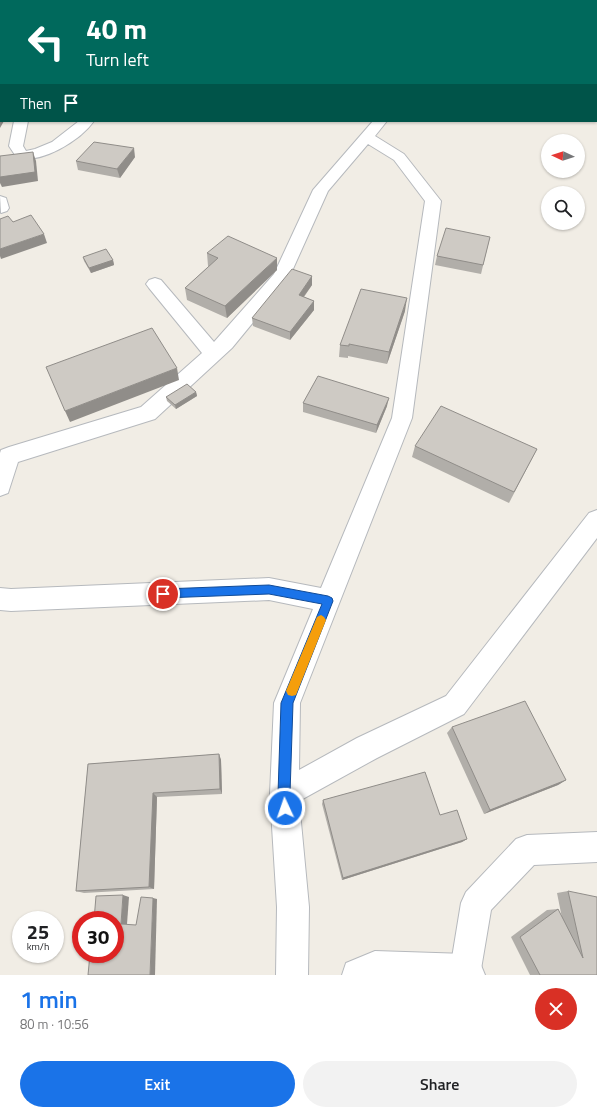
<!DOCTYPE html>
<html lang="en">
<head>
<meta charset="utf-8">
<style>
	:root { --surface:#fff; --page:#f2f2f2; --text:#202124; --muted:#757577; --accent:#1a73e8 }
	body { margin:0; font-family:"Titillium Web",sans-serif; background:var(--page); color:var(--text); height:100vh; display:flex; flex-direction:column; font-size:15px; white-space:nowrap }
	* { box-sizing:border-box; margin:0 }
	p { font-size:13px; color:var(--muted) }
	.icon { flex:none; width:22px; height:22px; fill:none; stroke:currentColor; stroke-width:2; stroke-linecap:round; stroke-linejoin:round }
	.map { position:relative; height:975px; overflow:hidden }
	.details { display:flex; flex-direction:column; background:var(--surface); flex:1 }
	.details>* { flex:none }
	.guide { position:absolute; left:0px; top:0px; width:597px; height:122px; box-shadow:0 1px 3px #0004; background:#00695c; color:#fff; overflow:hidden }
	.needle { width:26px; rotate:274deg }
	.fabs { position:absolute; left:541px; top:134px; display:grid; gap:8px }
	.fabs a { display:grid; place-items:center; width:44px; height:44px; border-radius:50%; background:var(--surface); box-shadow:0 1px 3px #0004; font-size:20px }
	.speed { position:absolute; left:12px; top:911px; display:flex; gap:8px; font-size:20px; font-weight:700; text-align:center }
	.speed>* { display:grid; place-content:center; width:52px; height:52px; border-radius:50%; background:var(--surface); box-shadow:0 1px 3px #0004; line-height:1 }
	.speed small { font-size:10px; font-weight:400 }
	.speed .limit { border:6px solid #d22; background:#fff; color:#111 }
	.pin { position:absolute; display:grid; place-items:center; width:34px; height:34px; color:#fff; margin:-17px; border:2px solid #fff; border-radius:50%; box-shadow:0 1px 4px #0007 }
	.me { position:absolute; width:44px; margin:-22px; rotate:357deg; stroke-linejoin:round; filter:drop-shadow(0 0 3px #0008) }
	.turn { display:flex; align-items:center; gap:14px; height:84px; padding:0 20px; font-size:18px }
	.turn .icon { width:52px; height:52px; stroke-width:2.5 }
	.turn b { display:block; font-size:28px; line-height:34px }
	.then { display:flex; align-items:center; height:38px; padding:0 20px; background:#0003; gap:8px; font-size:15px }
	.round { display:grid; place-items:center; flex:none; width:42px; height:42px; border-radius:21px; background:var(--page) }
	.head { display:flex; align-items:center; justify-content:space-between; height:68px; padding:0 20px }
	h1 { font-size:24px; font-weight:600; line-height:30px; color:var(--accent) }
	.action { display:flex; gap:8px; margin-top:auto; padding:8px 20px }
	.action a { flex:1; height:46px; border-radius:24px; background:var(--accent); color:#fff; font-size:16px; font-weight:600; line-height:46px; text-align:center }
	.action a+a { background:var(--page); color:var(--text) }
	.map>svg:first-child { display:block }
	.lines { fill:none; stroke-linecap:round; stroke-linejoin:round }
	.minor-casing { stroke:#b6b9bd; stroke-width:2 }
	.tertiary-casing { stroke:#b6b9bd; stroke-width:2 }
	.minor { fill:#fff; fill-rule:evenodd }
	.tertiary { fill:#fff; fill-rule:evenodd }
	.wall { fill:#b1aea9 }
	.shaded-wall { fill:#908d89 }
	.building { fill:#cecac4; stroke:#908d89 }
	.route { fill:#1a73e8; stroke:#114b97 }
	.slow { fill:#f59e0b }
</style>
</head>
<body>
<div class="map">
<svg width="597" height="975" viewBox="0 0 597 975">
	<rect width="100%" height="100%" fill="#f1ede5"/>
	<g class="lines">
		<defs>
			<g id="minor">
				<path d="M 7,0 L 20,0 L 21,1 L 8,1 Z"/>
				<path d="M 107,0 L 119,0 L 106,1 Z"/>
				<path d="M 199,0 L 213,0 L 198,1 Z"/>
				<path d="M 501,0 L 513,0 L 500,1 Z"/>
				<path d="M 14,121 L 28,121 L 23,146 L 26,151 L 35,149 L 52,142 L 79,121 L 94,121 C 80,141 41,164 17,158 L 9,146 Z"/>
				<path d="M 373,121 L 387,121 L 375,136 L 404,154 L 441,201 L 412,418 L 300,703 L 299,770 L 357,738 L 446,696 L 589,513 L 597,510 L 597,538 L 464,714 L 377,758 L 299,801 L 309,907 L 308,975 L 276,975 L 277,907 L 270,794 L 274,703 L 313,609 L 269,600 L 11,611 L 0,610 L 0,588 L 11,589 L 269,578 L 321,588 L 392,418 L 425,201 L 394,160 L 368,144 L 328,191 L 288,280 L 232,348 L 155,419 L 18,462 L 8,493 L 0,496 L 0,453 L 1,450 L 9,447 L 141,407 L 202,353 L 149,288 L 146,284 L 149,280 L 155,278 L 161,280 L 214,342 L 274,274 L 313,190 Z"/>
				<path d="M 0,196 L 6,198 L 9,208 L 7,211 L 1,213 Z"/>
				<path d="M 597,832 L 597,862 L 534,865 L 491,910 L 480,975 L 452,975 L 450,970 L 461,903 L 466,892 L 516,839 L 527,835 Z"/>
			</g>
			<path id="tertiary" d="M 375,951 L 466,954 L 478,958 L 485,975 L 342,975 L 346,963 Z"/>
		</defs>
		<use href="#minor" class="minor-casing"/>
		<use href="#tertiary" class="tertiary-casing"/>
		<use href="#minor" class="minor"/>
		<use href="#tertiary" class="tertiary"/>
	</g>
	<g class="wall">
		<path d="M 35,0 L 86,0 L 85,1 L 35,1 Z"/>
		<rect x="211" y="0" width="48" height="1"/>
		<rect x="291" y="0" width="34" height="1"/>
		<path d="M 1,11 L 1,59 L 0,59 L 0,12 Z"/>
		<path d="M 1,62 L 1,86 L 0,86 L 0,64 Z"/>
		<path d="M 135,157 L 120,178 L 78,170 L 76,161 Z"/>
		<path d="M 490,237 L 481,274 L 435,265 L 437,256 Z"/>
		<path d="M 207,253 L 277,270 L 227,318 L 187,300 L 185,288 L 209,266 L 208,266 Z"/>
		<path d="M 83,257 L 113,260 L 114,265 L 91,273 L 84,261 Z"/>
		<path d="M 312,276 L 312,285 L 304,297 L 314,301 L 314,310 L 290,340 L 253,326 L 252,318 Z"/>
		<path d="M 405,311 L 387,364 L 348,356 L 348,358 L 339,357 L 340,345 Z"/>
		<path d="M 196,392 L 197,396 L 176,409 L 167,401 L 166,397 Z"/>
		<path d="M 303,403 L 387,406 L 376,433 L 303,412 Z"/>
		<path d="M 415,446 L 537,449 L 509,503 L 412,457 Z"/>
		<path d="M 452,727 L 566,780 L 558,785 L 484,814 L 447,733 Z"/>
		<path d="M 219,754 L 221,760 L 222,794 L 157,797 L 154,889 L 84,893 L 76,891 L 88,764 Z"/>
		<path d="M 323,800 L 440,815 L 467,839 L 462,842 L 342,880 L 322,804 Z"/>
		<path d="M 568,891 L 597,975 L 530,975 L 511,937 L 547,910 L 558,909 L 562,918 L 557,893 Z"/>
	</g>
	<g class="shaded-wall">
		<rect x="150" y="0" width="21" height="1"/>
		<path d="M 231,0 L 259,0 L 259,1 L 227,1 Z"/>
		<rect x="0" y="20" width="1" height="9"/>
		<path d="M 0,36 L 1,36 L 1,45 L 0,46 Z"/>
		<path d="M 1,113 L 1,121 L 4,121 L 0,128 L 0,114 Z"/>
		<path d="M 134,148 L 135,157 L 120,178 L 117,169 Z"/>
		<path d="M 33,152 L 36,161 L 38,181 L 2,187 L 0,183 L 0,177 Z"/>
		<path d="M 44,234 L 47,243 L 1,259 L 0,256 L 0,249 Z"/>
		<path d="M 277,258 L 277,270 L 227,318 L 225,306 Z"/>
		<path d="M 113,260 L 114,265 L 91,273 L 89,268 Z"/>
		<path d="M 312,276 L 312,285 L 299,303 L 299,295 Z"/>
		<path d="M 407,298 L 405,311 L 387,364 L 389,352 Z"/>
		<path d="M 314,301 L 314,310 L 290,340 L 290,332 Z"/>
		<path d="M 177,368 L 179,380 L 70,422 L 65,411 Z"/>
		<path d="M 196,392 L 197,396 L 176,409 L 175,405 Z"/>
		<path d="M 389,398 L 387,406 L 376,433 L 377,425 Z"/>
		<path d="M 219,754 L 221,760 L 222,794 L 220,789 Z"/>
		<path d="M 566,780 L 558,785 L 484,814 L 490,810 Z"/>
		<path d="M 153,793 L 157,797 L 154,889 L 149,887 Z"/>
		<path d="M 467,839 L 462,842 L 342,880 L 343,878 Z"/>
		<path d="M 123,895 L 129,897 L 127,924 L 121,924 Z"/>
		<path d="M 153,898 L 157,899 L 155,975 L 150,975 Z"/>
	</g>
	<g class="building">
		<path d="M 218,0 L 231,0 L 227,1 L 219,1 Z"/>
		<path d="M 1,11 L 1,20 L 0,20 L 0,12 Z"/>
		<rect x="0" y="26" width="1" height="10"/>
		<rect x="0" y="44" width="1" height="7"/>
		<path d="M 1,62 L 1,78 L 0,78 L 0,64 Z"/>
		<path d="M 0,107 L 1,107 L 1,113 L 0,114 Z"/>
		<path d="M 94,142 L 134,148 L 117,169 L 76,161 Z"/>
		<path d="M 33,152 L 35,172 L 0,177 L 0,156 Z"/>
		<path d="M 31,215 L 44,234 L 0,249 L 0,219 L 8,216 L 13,222 Z"/>
		<path d="M 446,228 L 490,237 L 483,265 L 437,256 Z"/>
		<path d="M 228,236 L 277,258 L 225,306 L 185,288 L 218,258 L 207,253 Z"/>
		<path d="M 106,249 L 113,260 L 89,268 L 83,257 Z"/>
		<path d="M 292,269 L 312,276 L 299,295 L 314,301 L 290,332 L 252,318 Z"/>
		<path d="M 361,289 L 407,298 L 389,352 L 349,344 L 349,346 L 340,345 Z"/>
		<path d="M 152,328 L 177,368 L 65,411 L 46,367 Z"/>
		<path d="M 318,376 L 389,398 L 377,425 L 303,403 Z"/>
		<path d="M 187,384 L 196,392 L 175,405 L 166,397 Z"/>
		<path d="M 441,406 L 537,449 L 514,492 L 415,446 Z"/>
		<path d="M 525,701 L 566,780 L 490,810 L 452,727 Z"/>
		<path d="M 219,754 L 220,789 L 153,793 L 149,887 L 76,891 L 88,764 Z"/>
		<path d="M 425,772 L 440,815 L 457,810 L 467,839 L 343,878 L 323,800 Z"/>
		<path d="M 568,891 L 597,897 L 597,975 L 540,975 L 520,937 L 558,909 L 583,958 Z"/>
		<path d="M 123,895 L 121,924 L 136,925 L 141,897 L 153,898 L 150,975 L 88,975 L 90,954 L 115,954 L 115,920 L 94,920 L 96,896 Z"/>
	</g>
	<path class="route" d="M 269,585 L 328,596 L 332,598 L 333,601 L 293,703 L 290,794 L 291,808 L 289,812 L 285,814 L 281,812 L 278,794 L 281,703 L 322,604 L 269,594 L 163,598 L 159,597 L 158,594 L 159,590 L 163,589 Z"/>
	<path class="slow" d="M 321,615 L 324,617 L 326,620 L 296,695 L 292,696 L 288,695 L 286,691 L 317,617 Z"/>
</svg>
<div class="fabs">
<a><svg class="needle" viewBox="-14 -14 28 28"><path d="M0-13l5 13h-10z" fill="#e53935"/><path d="M0 13l5-13h-10z" fill="#757577"/></svg></a>
<a><svg class="icon" aria-label="search" viewBox="0 0 24 24"><circle cx="10" cy="10" r="6"/><path d="M15 15l6 6"/></svg></a>
</div>
<div class="speed"><div>25<small>km/h</small></div><div class="limit">30</div></div>
<div class="pin" style="left:163px;top:594px;background:#d93025"><svg class="icon" aria-label="arrive" viewBox="0 0 24 24"><path d="M6 21V4h12l-3 4 3 4H6"/></svg></div>
<svg class="me" style="left:285px;top:808px" viewBox="-20 -20 40 40"><circle r="17" fill="#1a73e8" stroke="#fff" stroke-width="3"/><path d="M0-11L8 9 0 5-8 9z" fill="#fff"/></svg>
<div class="guide">
<div class="turn"><svg class="icon" aria-label="left" viewBox="0 0 24 24"><path d="M17 20v-9H6M10 6l-5 5 5 5"/></svg><div><b>40 m</b>Turn left</div></div>
<div class="then">Then<svg class="icon" aria-label="arrive" viewBox="0 0 24 24"><path d="M6 21V4h12l-3 4 3 4H6"/></svg></div>
</div>
</div>
<section class="details">
<div class="head"><div><h1>1 min</h1><p>80 m · 10:56</p></div><a class="round" style="background:#d93025;color:#fff"><svg class="icon" aria-label="close" viewBox="0 0 24 24"><path d="M6 6l12 12M18 6L6 18"/></svg></a></div>
<div class="action"><a>Exit</a><a>Share</a></div>
</section>
</body>
</html>
